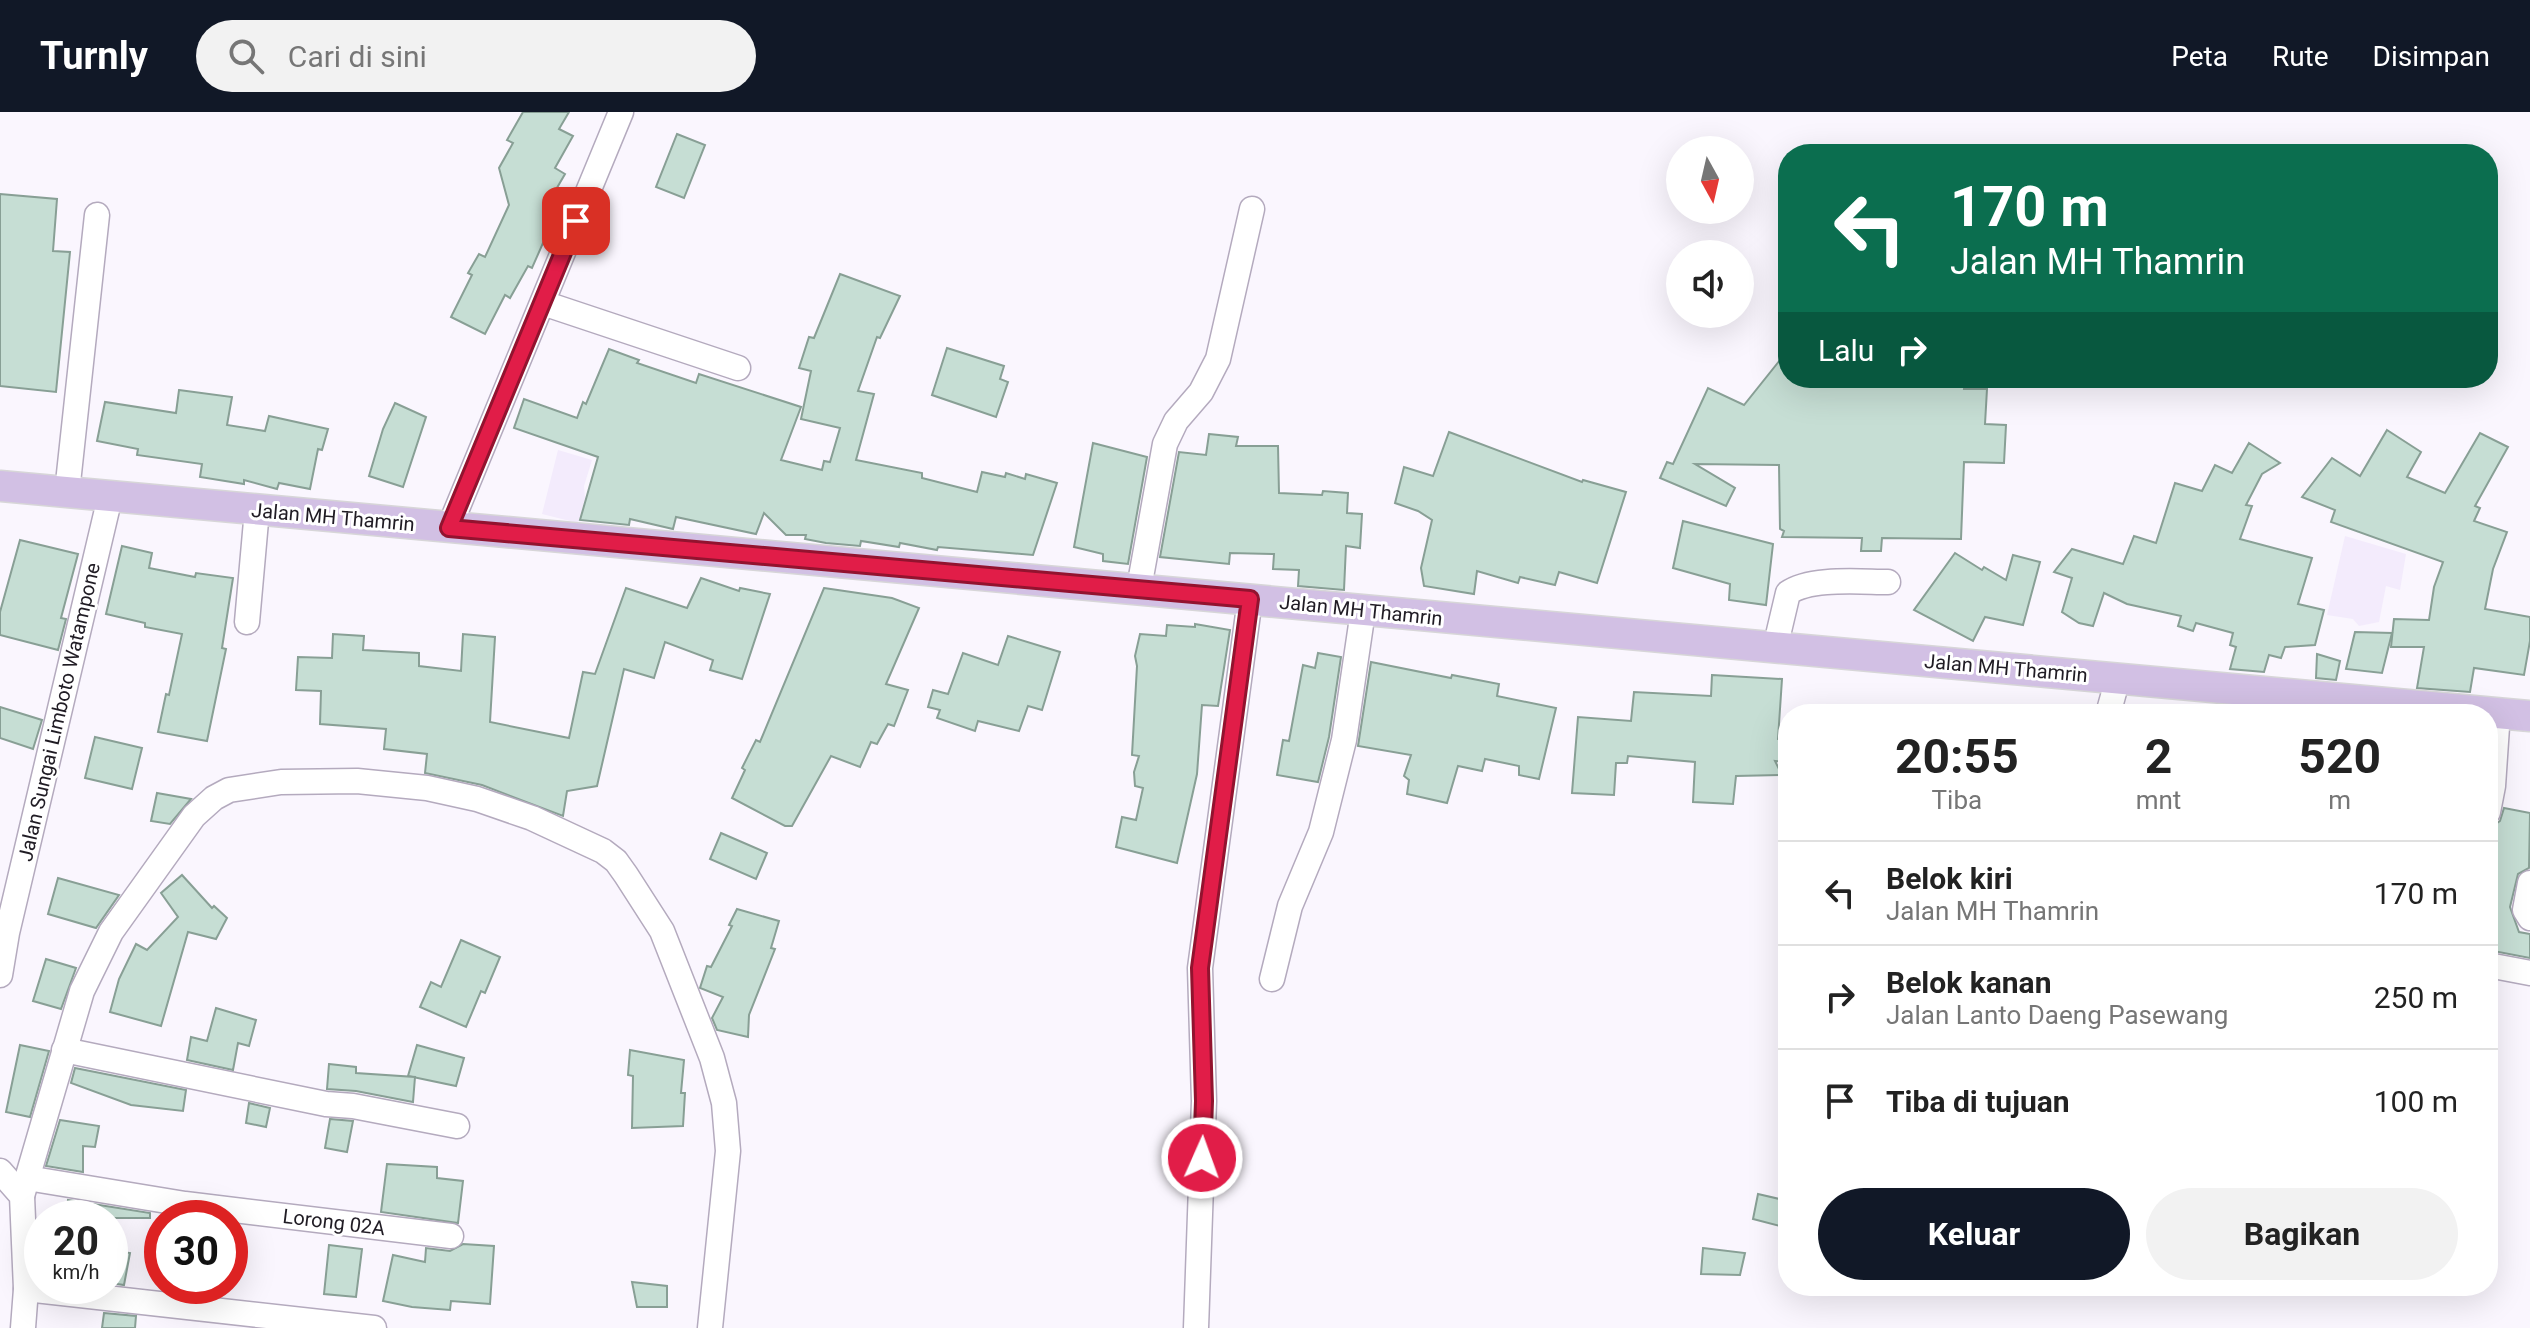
<!DOCTYPE html>
<html lang="id">
<head>
<meta charset="utf-8">
<style>
	:root { --surface:#fff; --page:#f2f2f2; --text:#222; --muted:#767676; --line:#e0e0e0; --accent:#111827 }
	body { margin:0; font-family:Roboto,sans-serif; background:var(--page); color:var(--text); height:100vh; display:flex; flex-direction:column; font-size:30px; white-space:nowrap }
	* { box-sizing:border-box; margin:0 }
	p { font-size:26px; color:var(--muted) }
	.icon { flex:none; width:44px; height:44px; fill:none; stroke:currentColor; stroke-width:2; stroke-linecap:round; stroke-linejoin:round }
	.map { position:relative; flex:1; overflow:hidden }
	.sheet { position:absolute; left:1778px; top:592px; width:720px; height:592px; display:flex; flex-direction:column; background:var(--surface); border-radius:32px; box-shadow:0 8px 32px #0002 }
	.sheet>* { flex:none }
	.guide { position:absolute; left:1778px; top:32px; width:720px; height:244px; border-radius:32px; box-shadow:0 8px 32px #0002; background:#0b6e4f; color:#fff; overflow:hidden }
	.needle { width:52px; rotate:172deg }
	.fabs { position:absolute; left:1666px; top:24px; display:grid; gap:16px }
	.fabs a { display:grid; place-items:center; width:88px; height:88px; border-radius:50%; background:var(--surface); box-shadow:0 8px 32px #0002; font-size:40px }
	.speed { position:absolute; left:24px; top:1088px; display:flex; gap:16px; font-size:40px; font-weight:700; text-align:center }
	.speed>* { display:grid; place-content:center; width:104px; height:104px; border-radius:50%; background:var(--surface); box-shadow:0 8px 32px #0002; line-height:1 }
	.speed small { font-size:20px; font-weight:400 }
	.speed .limit { border:12px solid #d22; background:#fff; color:#111 }
	.pin { position:absolute; display:grid; place-items:center; width:68px; height:68px; color:#fff; margin:-34px; border-radius:16px; box-shadow:0 4px 12px #0006 }
	.me { position:absolute; width:88px; margin:-44px; rotate:2deg; stroke-linejoin:round; filter:drop-shadow(0 0 6px #0008) }
	.turn { display:flex; align-items:center; gap:28px; height:168px; padding:0 40px; font-size:36px }
	.turn .icon { width:104px; height:104px; stroke-width:2.5 }
	.turn b { display:block; font-size:56px; line-height:68px }
	.then { display:flex; align-items:center; height:76px; padding:0 40px; background:#0003; gap:16px; font-size:30px }
	.eta { display:flex; justify-content:space-evenly; align-items:center; height:136px; text-align:center }
	.eta b { font-size:48px; font-weight:700; line-height:56px }
	.button { display:flex; gap:16px; margin-top:auto; padding:16px 40px }
	.button a { flex:1; height:92px; border-radius:48px; background:var(--accent); color:#fff; font-size:32px; font-weight:700; line-height:92px; text-align:center }
	.button a+a { background:var(--page); color:var(--text) }
	ul { padding:0; list-style:none }
	li { display:flex; align-items:center; gap:24px; height:104px; padding:0 40px; border-top:2px solid var(--line) }
	li div { flex:1 }
	li b { display:block; font-size:30px }
	li em { font-style:normal }
	header { display:flex; align-items:center; gap:48px; box-sizing:border-box; height:112px; padding:0 40px; background:var(--accent); color:#fff }
	header strong { font-size:38px }
	nav { display:flex; gap:44px; margin-inline-start:auto; font-size:28px }
	.search { width:560px; height:72px; background:var(--page); display:flex; align-items:center; gap:20px; box-sizing:border-box; padding:0 28px; border-radius:44px; color:var(--muted); font-size:30px }
	.map>svg:first-child { display:block }
	.built { fill:#f3ebfc }
	.building { fill:#c6ded4; stroke:#889f95; stroke-width:2 }
	.lines { fill:none; stroke-linecap:round; stroke-linejoin:round }
	.minor-casing { stroke:#b4aabe; stroke-width:27 }
	.major-casing { stroke:#d7d6d8; stroke-width:33 }
	.minor { stroke:#fff; stroke-width:24 }
	.major { stroke:#d2c0e4; stroke-width:30 }
	.route-casing { stroke:#92132f; stroke-width:20 }
	.route { stroke:#e11d48; stroke-width:14 }
	.labels { text-anchor:middle; stroke-width:6; stroke-linejoin:round; paint-order:stroke }
	.street-label { font-size:20px; fill:#201c24; stroke:#fff }
</style>
</head>
<body>
<header>
<strong>Turnly</strong>
<div class="search"><svg class="icon" aria-label="search" viewBox="0 0 24 24"><circle cx="10" cy="10" r="6"/><path d="M15 15l6 6"/></svg>Cari di sini</div>
<nav><a>Peta</a><a>Rute</a><a>Disimpan</a></nav>
</header>
<div class="map">
<svg width="2530" height="1216" viewBox="0 0 2530 1216">
	<rect width="100%" height="100%" fill="#faf6fe"/>
	<g class="built">
		<path d="M 558,338 L 592,348 L 584,374 L 585,386 L 578,411 L 542,402 Z"/>
		<path d="M 2345,424 L 2406,442 L 2400,478 L 2386,474 L 2379,510 L 2359,514 L 2353,507 L 2327,503 Z"/>
	</g>
	<g class="building">
		<path d="M 523,0 L 569,0 L 559,17 L 573,24 L 555,56 L 565,62 L 551,86 L 565,92 L 554,117 L 550,115 L 532,156 L 528,154 L 510,186 L 505,183 L 485,222 L 451,205 L 472,163 L 468,161 L 479,142 L 485,145 L 509,93 L 499,56 L 513,31 L 507,28 Z"/>
		<path d="M 677,22 L 705,33 L 684,86 L 656,75 Z"/>
		<path d="M 0,82 L 57,87 L 53,139 L 70,140 L 56,280 L 0,274 Z"/>
		<path d="M 840,162 L 900,184 L 880,226 L 877,225 L 858,279 L 874,282 L 856,348 L 922,361 L 922,366 L 977,380 L 982,360 L 1005,365 L 1006,361 L 1025,367 L 1026,362 L 1057,371 L 1033,443 L 938,435 L 937,438 L 900,431 L 899,435 L 861,429 L 860,434 L 826,431 L 805,427 L 806,423 L 786,423 L 764,401 L 756,422 L 676,405 L 673,417 L 630,407 L 629,413 L 580,408 L 598,345 L 514,316 L 524,287 L 577,306 L 583,290 L 586,292 L 609,237 L 639,248 L 637,251 L 696,271 L 699,262 L 801,295 L 781,348 L 822,358 L 824,349 L 830,350 L 840,316 L 801,307 L 811,259 L 799,256 L 809,225 L 814,226 Z"/>
		<path d="M 947,236 L 1004,254 L 1000,267 L 1008,270 L 996,305 L 932,283 Z"/>
		<path d="M 1788,238 L 1788,266 L 1965,266 L 1964,277 L 1987,277 L 1985,312 L 2006,313 L 2004,351 L 1964,350 L 1961,427 L 1882,426 L 1881,439 L 1861,439 L 1862,426 L 1782,425 L 1784,419 L 1780,417 L 1779,353 L 1695,352 L 1735,376 L 1726,394 L 1660,366 L 1667,350 L 1673,352 L 1708,276 L 1744,293 Z"/>
		<path d="M 179,278 L 232,285 L 227,313 L 265,319 L 269,304 L 328,317 L 322,338 L 318,337 L 310,377 L 279,371 L 277,377 L 244,368 L 244,372 L 200,365 L 202,352 L 137,343 L 138,337 L 97,329 L 105,290 L 176,301 Z"/>
		<path d="M 395,291 L 426,305 L 403,375 L 369,364 L 383,317 Z"/>
		<path d="M 2387,318 L 2421,340 L 2407,365 L 2445,381 L 2480,321 L 2508,335 L 2475,394 L 2480,396 L 2474,409 L 2507,420 L 2493,457 L 2485,497 L 2530,505 L 2530,529 L 2524,563 L 2474,556 L 2470,580 L 2417,576 L 2424,535 L 2391,535 L 2394,507 L 2429,508 L 2434,475 L 2443,450 L 2331,410 L 2335,398 L 2302,385 L 2332,346 L 2360,364 Z"/>
		<path d="M 1449,320 L 1582,370 L 1583,368 L 1626,380 L 1597,471 L 1559,460 L 1555,473 L 1520,465 L 1518,471 L 1477,459 L 1474,482 L 1424,474 L 1421,456 L 1432,408 L 1418,399 L 1395,391 L 1404,355 L 1433,364 Z"/>
		<path d="M 1209,322 L 1238,325 L 1236,334 L 1278,334 L 1279,381 L 1322,383 L 1323,379 L 1348,381 L 1347,401 L 1362,402 L 1360,436 L 1346,434 L 1344,478 L 1298,474 L 1299,458 L 1273,457 L 1274,442 L 1230,441 L 1229,452 L 1160,445 L 1179,340 L 1206,343 Z"/>
		<path d="M 1093,331 L 1147,345 L 1128,452 L 1103,449 L 1103,442 L 1074,435 Z"/>
		<path d="M 2249,331 L 2280,351 L 2262,362 L 2246,393 L 2252,394 L 2240,427 L 2312,446 L 2298,492 L 2324,498 L 2315,533 L 2285,535 L 2281,546 L 2269,543 L 2264,560 L 2230,557 L 2236,535 L 2230,533 L 2233,521 L 2196,511 L 2193,519 L 2178,514 L 2181,504 L 2127,492 L 2104,481 L 2093,514 L 2079,511 L 2062,500 L 2072,466 L 2054,460 L 2072,437 L 2123,452 L 2134,424 L 2156,431 L 2175,371 L 2202,379 L 2215,353 L 2232,361 Z"/>
		<path d="M 1683,409 L 1773,432 L 1766,493 L 1729,488 L 1730,472 L 1673,456 Z"/>
		<path d="M 20,428 L 78,442 L 61,506 L 66,507 L 58,538 L 0,523 L 0,500 Z"/>
		<path d="M 122,434 L 152,441 L 149,456 L 195,465 L 196,461 L 233,466 L 222,536 L 226,537 L 207,629 L 158,620 L 166,582 L 169,583 L 182,522 L 145,515 L 145,511 L 106,502 Z"/>
		<path d="M 1955,441 L 1982,458 L 1984,455 L 2006,468 L 2013,443 L 2040,450 L 2023,513 L 1985,505 L 1973,529 L 1914,498 Z"/>
		<path d="M 701,466 L 739,479 L 740,476 L 770,482 L 742,567 L 710,558 L 713,548 L 665,530 L 654,566 L 624,557 L 597,674 L 567,679 L 563,704 L 482,673 L 425,661 L 427,642 L 384,637 L 386,617 L 320,612 L 321,579 L 296,578 L 298,545 L 332,546 L 333,522 L 364,524 L 363,538 L 419,541 L 419,554 L 461,559 L 463,522 L 495,525 L 490,610 L 569,626 L 583,560 L 595,562 L 626,476 L 687,496 Z"/>
		<path d="M 824,476 L 892,486 L 919,496 L 886,572 L 908,578 L 894,614 L 888,612 L 877,632 L 871,630 L 860,655 L 831,644 L 792,714 L 785,714 L 732,686 L 745,658 L 742,656 L 756,628 L 760,630 Z"/>
		<path d="M 1195,512 L 1230,518 L 1218,594 L 1202,593 L 1197,662 L 1177,751 L 1116,735 L 1122,705 L 1136,708 L 1143,676 L 1135,674 L 1134,660 L 1139,644 L 1132,643 L 1137,554 L 1135,544 L 1140,522 L 1166,524 L 1167,513 L 1195,515 Z"/>
		<path d="M 2355,520 L 2392,521 L 2382,561 L 2346,557 Z"/>
		<path d="M 1008,524 L 1060,540 L 1042,598 L 1028,594 L 1019,619 L 978,609 L 975,619 L 937,606 L 940,598 L 928,595 L 933,578 L 948,582 L 963,541 L 998,553 Z"/>
		<path d="M 1318,541 L 1341,545 L 1329,625 L 1318,670 L 1277,663 L 1283,628 L 1289,629 L 1303,553 L 1315,556 Z"/>
		<path d="M 2317,542 L 2340,549 L 2336,568 L 2316,566 Z"/>
		<path d="M 1371,550 L 1451,566 L 1452,563 L 1499,572 L 1497,584 L 1556,596 L 1539,667 L 1519,663 L 1519,654 L 1485,647 L 1482,659 L 1458,654 L 1447,691 L 1407,682 L 1409,668 L 1404,664 L 1411,643 L 1358,634 Z"/>
		<path d="M 1712,563 L 1782,567 L 1778,627 L 1788,630 L 1788,650 L 1775,649 L 1782,663 L 1736,664 L 1733,692 L 1693,690 L 1695,650 L 1628,644 L 1627,651 L 1616,651 L 1614,683 L 1572,681 L 1578,605 L 1631,609 L 1634,580 L 1711,584 Z"/>
		<path d="M 0,595 L 42,608 L 33,637 L 0,626 Z"/>
		<path d="M 95,625 L 142,636 L 132,677 L 85,666 Z"/>
		<path d="M 157,681 L 191,687 L 170,712 L 151,709 Z"/>
		<path d="M 2504,696 L 2530,701 L 2529,756 L 2518,762 L 2510,795 L 2519,820 L 2530,822 L 2530,846 L 2488,838 L 2488,743 L 2493,714 L 2500,709 Z"/>
		<path d="M 721,721 L 767,741 L 756,767 L 710,747 Z"/>
		<path d="M 182,763 L 212,796 L 214,794 L 227,806 L 216,827 L 188,820 L 161,914 L 110,900 L 119,867 L 136,832 L 147,838 L 178,805 L 161,781 Z"/>
		<path d="M 58,766 L 119,783 L 96,816 L 48,802 Z"/>
		<path d="M 737,797 L 779,809 L 771,836 L 775,837 L 749,903 L 748,925 L 717,918 L 712,906 L 723,885 L 700,876 L 707,854 L 711,855 L 732,814 L 729,813 Z"/>
		<path d="M 461,828 L 500,845 L 485,881 L 481,879 L 466,915 L 420,895 L 431,870 L 441,875 Z"/>
		<path d="M 46,847 L 76,856 L 61,897 L 33,889 Z"/>
		<path d="M 216,896 L 256,908 L 249,934 L 238,931 L 233,958 L 187,948 L 191,925 L 207,929 Z"/>
		<path d="M 20,933 L 49,939 L 30,1005 L 6,1000 Z"/>
		<path d="M 417,933 L 464,946 L 456,974 L 408,964 Z"/>
		<path d="M 630,938 L 684,948 L 681,981 L 685,981 L 683,1014 L 632,1016 L 633,964 L 628,963 Z"/>
		<path d="M 329,952 L 356,955 L 356,961 L 415,965 L 413,990 L 356,979 L 327,977 Z"/>
		<path d="M 75,956 L 186,978 L 183,999 L 131,993 L 71,971 Z"/>
		<path d="M 249,991 L 270,996 L 266,1015 L 246,1011 Z"/>
		<path d="M 330,1007 L 353,1009 L 347,1040 L 325,1036 Z"/>
		<path d="M 60,1008 L 99,1014 L 95,1035 L 83,1034 L 83,1060 L 46,1054 Z"/>
		<path d="M 387,1052 L 437,1055 L 437,1066 L 463,1069 L 458,1111 L 381,1100 Z"/>
		<path d="M 1758,1082 L 1788,1089 L 1788,1116 L 1753,1107 Z"/>
		<path d="M 68,1088 L 150,1101 L 150,1106 L 66,1106 Z"/>
		<path d="M 463,1132 L 494,1134 L 490,1192 L 451,1189 L 450,1198 L 412,1195 L 383,1189 L 393,1143 L 425,1150 L 426,1136 L 450,1139 Z"/>
		<path d="M 329,1133 L 362,1137 L 356,1185 L 324,1182 Z"/>
		<path d="M 1703,1136 L 1745,1141 L 1740,1163 L 1701,1162 Z"/>
		<path d="M 110,1138 L 130,1141 L 124,1173 L 110,1171 Z"/>
		<path d="M 632,1170 L 667,1174 L 667,1195 L 637,1195 Z"/>
		<path d="M 104,1201 L 136,1204 L 135,1216 L 102,1216 Z"/>
	</g>
	<g class="lines">
		<defs>
			<g id="minor">
				<path d="M 543,191 L 738,256"/>
				<path d="M 67,380 L 97,103"/>
				<path d="M 449,416 L 621,0"/>
				<path d="M 1139,476 L 1165,332 L 1176,309 L 1201,280 L 1218,247 L 1252,97"/>
				<path d="M 247,510 L 257,398"/>
				<path d="M 1775,536 L 1788,481 C 1810,465 1861,470 1888,470"/>
				<path d="M 2108,602 L 2118,566"/>
				<path d="M 2488,700 L 2493,674 L 2498,600"/>
				<path d="M 2530,771 L 2525,798 L 2530,806"/>
				<path d="M 2488,853 L 2530,861"/>
				<path d="M 0,863 L 7,821 L 110,385"/>
				<path d="M 1272,867 L 1290,794 L 1321,720 L 1344,628 L 1363,499"/>
				<path d="M 64,938 L 326,992 L 353,994 L 457,1014"/>
				<path d="M 0,1059 L 22,1084 L 26,1177 L 23,1216"/>
				<path d="M 27,1066 L 185,1092 L 451,1124"/>
				<path d="M 22,1084 L 82,879 L 111,820 L 194,704 L 214,686 L 229,678 L 281,670 L 357,669 L 427,676 L 477,687 L 532,706 L 603,739 L 616,749 L 626,763 L 662,819 L 712,946 L 724,991 L 728,1039 L 710,1216"/>
				<path d="M 26,1177 L 374,1216"/>
				<path d="M 1196,1216 L 1204,989 L 1200,856 L 1250,487"/>
			</g>
			<path id="major" d="M 0,374 L 2530,604"/>
		</defs>
		<use href="#minor" class="minor-casing"/>
		<use href="#major" class="major-casing"/>
		<use href="#minor" class="minor"/>
		<use href="#major" class="major"/>
	</g>
	<g class="lines">
		<defs>
			<path id="route" d="M 576,109 L 449,416 L 1250,487 L 1200,856 L 1204,989 L 1202,1046"/>
		</defs>
		<use href="#route" class="route-casing"/>
		<use href="#route" class="route"/>
	</g>
	<g class="labels">
		<g class="street-label">
			<text transform="translate(333 405) rotate(5)" y="7">Jalan MH Thamrin</text>
			<text transform="translate(1361 498) rotate(6)" y="7">Jalan MH Thamrin</text>
			<text transform="translate(2006 556) rotate(5)" y="7">Jalan MH Thamrin</text>
			<text transform="translate(59 600) rotate(-77)" y="7">Jalan Sungai Limboto Watampone</text>
			<text transform="translate(334 1110) rotate(7)" y="7">Lorong 02A</text>
		</g>
	</g>
</svg>
<div class="fabs">
<a><svg class="needle" viewBox="-14 -14 28 28"><path d="M0-13l5 13h-10z" fill="#e53935"/><path d="M0 13l5-13h-10z" fill="#767676"/></svg></a>
<a><svg class="icon" aria-label="sound" viewBox="0 0 24 24"><path d="M4 9h4l5-4v14l-5-4H4zM17 9q2 3 0 6"/></svg></a>
</div>
<div class="speed"><div>20<small>km/h</small></div><div class="limit">30</div></div>
<div class="pin" style="left:576px;top:109px;background:#d93025"><svg class="icon" aria-label="arrive" viewBox="0 0 24 24"><path d="M6 21V4h12l-3 4 3 4H6"/></svg></div>
<svg class="me" style="left:1202px;top:1046px" viewBox="-20 -20 40 40"><circle r="17" fill="#e11d48" stroke="#fff" stroke-width="3"/><path d="M0-11L8 9 0 5-8 9z" fill="#fff"/></svg>
<div class="guide">
<div class="turn"><svg class="icon" aria-label="left" viewBox="0 0 24 24"><path d="M17 20v-9H6M10 6l-5 5 5 5"/></svg><div><b>170 m</b>Jalan MH Thamrin</div></div>
<div class="then">Lalu<svg class="icon" aria-label="right" viewBox="0 0 24 24"><path d="M7 20v-9h11M14 6l5 5-5 5"/></svg></div>
</div>
<section class="sheet">
<div class="eta">
<div><b>20:55</b><p>Tiba</p></div>
<div><b>2</b><p>mnt</p></div>
<div><b>520</b><p>m</p></div>
</div>
<ul>
<li><svg class="icon" aria-label="left" viewBox="0 0 24 24"><path d="M17 20v-9H6M10 6l-5 5 5 5"/></svg><div><b>Belok kiri</b><p>Jalan MH Thamrin</p></div><em>170 m</em></li>
<li><svg class="icon" aria-label="right" viewBox="0 0 24 24"><path d="M7 20v-9h11M14 6l5 5-5 5"/></svg><div><b>Belok kanan</b><p>Jalan Lanto Daeng Pasewang</p></div><em>250 m</em></li>
<li><svg class="icon" aria-label="arrive" viewBox="0 0 24 24"><path d="M6 21V4h12l-3 4 3 4H6"/></svg><div><b>Tiba di tujuan</b></div><em>100 m</em></li>
</ul>
<div class="button"><a>Keluar</a><a>Bagikan</a></div>
</section>
</div>
</body>
</html>
